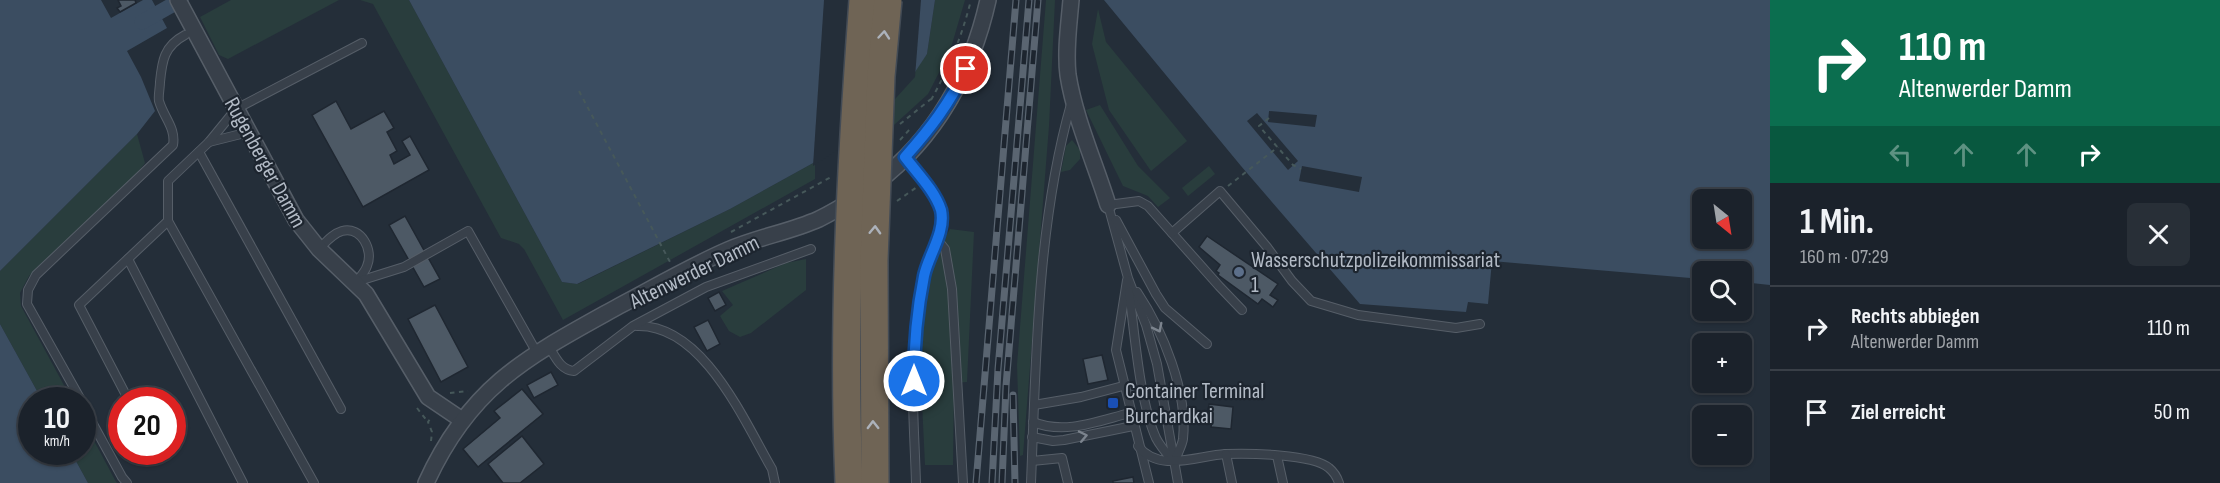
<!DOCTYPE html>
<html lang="de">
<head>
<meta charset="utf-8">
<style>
	:root { --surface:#1b222b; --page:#282f37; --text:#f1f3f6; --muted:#a0a4a9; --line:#393f47 }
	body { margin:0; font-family:"Sofia Sans Condensed",sans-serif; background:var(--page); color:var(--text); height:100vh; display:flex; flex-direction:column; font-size:22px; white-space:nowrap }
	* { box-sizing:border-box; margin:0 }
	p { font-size:20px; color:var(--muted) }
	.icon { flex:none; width:33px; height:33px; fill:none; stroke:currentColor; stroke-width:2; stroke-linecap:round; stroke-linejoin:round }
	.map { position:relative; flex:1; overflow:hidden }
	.side { display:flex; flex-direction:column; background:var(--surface); width:450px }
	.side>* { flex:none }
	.top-card { background:#0b6e4f; color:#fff; overflow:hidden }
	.needle { width:39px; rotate:150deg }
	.tools { position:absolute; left:1692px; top:189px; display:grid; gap:12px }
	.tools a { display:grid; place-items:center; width:60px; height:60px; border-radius:9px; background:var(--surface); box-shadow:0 2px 4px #0004,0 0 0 2px var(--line); font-size:30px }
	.speed { position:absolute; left:18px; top:387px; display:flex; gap:12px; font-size:30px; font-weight:700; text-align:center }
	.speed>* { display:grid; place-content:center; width:78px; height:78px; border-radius:50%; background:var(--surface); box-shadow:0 2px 4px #0004,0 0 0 2px var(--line); line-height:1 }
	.speed small { font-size:15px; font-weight:400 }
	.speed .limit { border:9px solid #d22; background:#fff; color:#111 }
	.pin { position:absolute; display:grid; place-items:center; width:51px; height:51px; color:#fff; margin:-26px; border:3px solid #fff; border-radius:50%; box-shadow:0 2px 6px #0007 }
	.me { position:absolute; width:66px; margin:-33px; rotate:0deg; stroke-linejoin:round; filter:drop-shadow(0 0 4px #0008) }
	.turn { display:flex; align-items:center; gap:21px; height:126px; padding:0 30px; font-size:27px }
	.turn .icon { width:78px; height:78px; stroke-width:2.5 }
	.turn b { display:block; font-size:42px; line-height:51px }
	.lanes { display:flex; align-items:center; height:57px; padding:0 30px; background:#0003; justify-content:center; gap:30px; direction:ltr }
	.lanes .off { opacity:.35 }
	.round { display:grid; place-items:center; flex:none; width:63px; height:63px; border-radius:9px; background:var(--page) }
	.overview { display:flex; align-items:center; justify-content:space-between; height:102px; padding:0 30px }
	h1 { font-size:36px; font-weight:700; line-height:45px }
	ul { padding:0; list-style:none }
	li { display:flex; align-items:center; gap:18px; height:84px; padding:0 30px; border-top:2px solid var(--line) }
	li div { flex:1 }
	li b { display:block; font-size:22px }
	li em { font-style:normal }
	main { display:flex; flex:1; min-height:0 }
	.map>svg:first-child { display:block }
	.green { fill:#293d3d }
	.water { fill:#3b4d61; fill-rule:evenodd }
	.pier { fill:#242e39 }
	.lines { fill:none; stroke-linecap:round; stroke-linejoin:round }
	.canal { stroke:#3b4d61; stroke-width:15 }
	.building { fill:#4d5965; stroke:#1f2731; stroke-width:1.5 }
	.lane-casing { stroke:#565e68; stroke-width:10 }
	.street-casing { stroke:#565e68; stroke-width:18 }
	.path { stroke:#46585a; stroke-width:2; stroke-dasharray:4.5 4.5; stroke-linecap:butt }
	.lane { stroke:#38404a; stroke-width:8 }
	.street { stroke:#38404a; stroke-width:15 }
	.rail-casing { stroke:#5a6571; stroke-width:7 }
	.rail { stroke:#1d252f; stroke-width:4.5; stroke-dasharray:14; stroke-linecap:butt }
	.highway-bridge-casing { stroke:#434b55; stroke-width:30; stroke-linecap:butt }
	.highway-bridge { stroke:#6f6455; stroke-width:27 }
	.oneway { stroke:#acb2bb }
	.oneway2 { stroke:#7c848e }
	.route-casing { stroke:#114b97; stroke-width:15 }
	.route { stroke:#1a73e8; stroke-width:10 }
	.service-dot { fill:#5c6f8a; stroke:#1d252f; stroke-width:2 }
	.transit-dot { fill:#1a4fb4; stroke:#1d252f; stroke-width:2 }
	.labels { text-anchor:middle; stroke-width:4.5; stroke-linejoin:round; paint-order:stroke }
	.street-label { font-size:22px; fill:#b3bbc6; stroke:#1d252f }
	.poi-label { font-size:22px; fill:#b3bbc6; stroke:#1d252f; text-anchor:start }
</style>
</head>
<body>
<main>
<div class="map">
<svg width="1770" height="483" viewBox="0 0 1770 483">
	<rect width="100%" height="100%" fill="#242e39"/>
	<g class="green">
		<path d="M 231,0 L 339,0 L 228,59 L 219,55 L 200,17 Z"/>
		<path d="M 360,0 L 409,0 L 562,282 L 578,284 L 730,209 L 815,162 L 815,179 L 563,320 L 524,249 L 519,244 L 501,238 L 373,4 Z"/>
		<path d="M 935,0 L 965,0 L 950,51 L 928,94 L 872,145 L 875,117 L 927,54 Z"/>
		<path d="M 1046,0 L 1055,0 L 1049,126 L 1023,455 L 1020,456 L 1017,365 Z"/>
		<path d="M 1098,9 L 1106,42 L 1187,141 L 1151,171 L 1109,110 L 1092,44 Z"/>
		<path d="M 1100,105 L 1138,166 L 1170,198 L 1158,207 L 1148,196 L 1123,186 L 1086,110 Z"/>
		<path d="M 137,134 L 145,163 L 131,181 L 29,276 L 20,293 L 21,306 L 72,400 L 42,400 L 0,324 L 0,271 Z"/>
		<path d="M 1072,140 L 1080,150 L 1080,159 L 1070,170 L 1061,172 L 1066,146 Z"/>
		<path d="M 1209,166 L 1215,174 L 1188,196 L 1182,188 Z"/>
		<path d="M 950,229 L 974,232 L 967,382 L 954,383 L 953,465 L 925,465 L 919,340 L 930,263 Z"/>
		<path d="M 806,259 L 806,290 L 751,333 L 740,337 L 729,331 L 720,316 L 733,305 L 722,291 L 786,263 Z"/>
		<path d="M 83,420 L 115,480 L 117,483 L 88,483 L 71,452 L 82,452 Z"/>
	</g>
	<g class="water">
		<path d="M 0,0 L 101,0 L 111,18 L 143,0 L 152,0 L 167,28 L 127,51 L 141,77 L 155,111 L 137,134 L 0,271 Z"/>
		<path d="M 409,0 L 935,0 L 927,54 L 915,72 L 815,162 L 730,209 L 577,284 L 562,282 Z"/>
		<path d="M 1104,0 L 1770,0 L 1770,285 L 1742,282 L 1742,272 L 1702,272 L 1702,279 L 1492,261 L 1488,304 L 1468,302 L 1466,312 L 1360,304 L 1241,166 ZM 1702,200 L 1742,200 L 1742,238 L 1702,238 Z"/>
		<path d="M 0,324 L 42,400 L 32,400 L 32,452 L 71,452 L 88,483 L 0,483 Z"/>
	</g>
	<g class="pier">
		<path d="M 824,0 L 872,0 L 854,139 L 813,166 Z"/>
		<path d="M 875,0 L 921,0 L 915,77 L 877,119 Z"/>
		<path d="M 1269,111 L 1317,115 L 1315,127 L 1268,122 Z"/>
		<path d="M 1257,113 L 1298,161 L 1288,170 L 1247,121 Z"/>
		<path d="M 1302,166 L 1362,177 L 1359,192 L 1299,181 Z"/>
	</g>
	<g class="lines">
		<path class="canal" d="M 142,22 L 181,0"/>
	</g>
	<g class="building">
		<path d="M 118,0 L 135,0 L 136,3 L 120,12 L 117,8 L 121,6 Z"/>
		<path d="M 336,101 L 351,129 L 384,111 L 394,128 L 387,132 L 397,151 L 390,155 L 394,164 L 410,155 L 402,141 L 410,136 L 429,170 L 363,207 L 312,115 Z"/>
		<path d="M 405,216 L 440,279 L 424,287 L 389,225 Z"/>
		<path d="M 1207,236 L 1278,284 L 1270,295 L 1278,300 L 1273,307 L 1262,299 L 1258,304 L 1218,275 L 1219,273 L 1216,271 L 1220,265 L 1199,247 Z"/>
		<path d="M 719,292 L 726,305 L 715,311 L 708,298 Z"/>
		<path d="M 435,305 L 468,367 L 441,382 L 408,319 Z"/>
		<path d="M 708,320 L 720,344 L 707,351 L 694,327 Z"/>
		<path d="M 1102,355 L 1108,380 L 1088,384 L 1083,359 Z"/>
		<path d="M 551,372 L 558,385 L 534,398 L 527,385 Z"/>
		<path d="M 1134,381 L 1138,397 L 1132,398 L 1129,383 Z"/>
		<path d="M 522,389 L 543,414 L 478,467 L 463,449 L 500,418 L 494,411 Z"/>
		<path d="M 1209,404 L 1233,407 L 1231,429 L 1211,427 L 1213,414 L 1208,414 Z"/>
		<path d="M 522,436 L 544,464 L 520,483 L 503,483 L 488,464 Z"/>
		<path d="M 1133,477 L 1134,483 L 1113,483 L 1113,481 Z"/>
	</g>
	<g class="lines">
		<defs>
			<g id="lane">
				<path d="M 209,142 L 249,132"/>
				<path d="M 199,152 L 341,409"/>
				<path d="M 905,157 C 917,173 935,191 941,210 C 946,231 930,253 925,272 C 906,340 914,414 916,483"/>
				<path d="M 1108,205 L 1128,278 L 1146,325 L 1157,364 L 1178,483"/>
				<path d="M 1108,205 L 1139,201 L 1148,206 L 1219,286 L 1242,310"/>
				<path d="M 1116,220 L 1156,294 L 1165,308 L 1207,344"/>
				<path d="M 168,221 L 314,483"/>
				<path d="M 1172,233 L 1220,191 L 1267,247 L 1292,281 L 1311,301 L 1358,315 L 1456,328 L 1480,324"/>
				<path d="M 937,239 L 945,249 L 952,289 L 963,483"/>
				<path d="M 319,249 C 326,242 332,234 342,231 C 361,226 374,250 367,266 C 365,272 360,277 356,282"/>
				<path d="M 128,259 L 243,483"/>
				<path d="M 1127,280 L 1116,350 L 1149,483"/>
				<path d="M 356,282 L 404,267 L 468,231 L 537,353"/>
				<path d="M 1129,292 C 1135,334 1139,400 1156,438 C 1160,446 1167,454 1173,461"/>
				<path d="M 1137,292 C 1163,331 1188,392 1183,439 C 1182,446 1177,454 1175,461"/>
				<path d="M 637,326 C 703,324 744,421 772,469 L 775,483"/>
				<path d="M 548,345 C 555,356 560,370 574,371 L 633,326 L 706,287 L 811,249"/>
				<path d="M 127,397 L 79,305 L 168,221 L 168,181 L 209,142 L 236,109 L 362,43"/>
				<path d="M 81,400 L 27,304 L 28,290 L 36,275 L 173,145 C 176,128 164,118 159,101 C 158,96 160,88 160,82 C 162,61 164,46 185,35"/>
				<path d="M 82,404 L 122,477 L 127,483"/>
				<path d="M 1034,405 L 1081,397 L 1123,386"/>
				<path d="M 1033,422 C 1065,435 1098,421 1130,413"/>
				<path d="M 1032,437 L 1053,441 L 1064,440 L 1133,426"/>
				<path d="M 1138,446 C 1159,473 1197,456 1225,454 C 1247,453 1313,454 1329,468 C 1334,472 1337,477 1339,483"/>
				<path d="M 1226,454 L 1232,483"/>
				<path d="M 1277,456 L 1283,483"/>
				<path d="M 1032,461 L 1062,458 L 1068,483"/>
				<path d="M 1031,483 C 1036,359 1037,224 1071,104"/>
			</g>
			<g id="street">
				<path d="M 178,0 L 296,220 L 319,249 L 366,294 L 428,397 L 462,420"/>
				<path d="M 1071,0 C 1069,24 1065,51 1068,75 C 1075,119 1095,163 1108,205"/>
				<path d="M 876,183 C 936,138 972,72 988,0"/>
				<path d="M 426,483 C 471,384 529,356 619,306 C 655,287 691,266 728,250 C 758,237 790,232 819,219 C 831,213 843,206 854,199"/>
			</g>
		</defs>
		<use href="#lane" class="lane-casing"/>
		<use href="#street" class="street-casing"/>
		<g class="path">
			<path d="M 579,91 L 670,262"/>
			<path d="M 931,100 C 949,68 962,36 971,0"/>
			<path d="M 1269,118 L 1259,126 L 1293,165 L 1301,169"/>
			<path d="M 900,124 L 931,99"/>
			<path d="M 900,140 L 910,129"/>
			<path d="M 1228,186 L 1278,147"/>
			<path d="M 897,201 L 917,187"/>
			<path d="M 731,232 L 831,177"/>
			<path d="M 450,393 L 468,391"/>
			<path d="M 417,408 L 428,422"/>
			<path d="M 431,441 L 432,432 L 428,422 L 432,416"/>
		</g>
		<use href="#lane" class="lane"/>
		<use href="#street" class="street"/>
		<defs>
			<g id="rail">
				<path d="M 1013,395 L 1015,483"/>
				<path d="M 976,483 L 1016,0"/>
				<path d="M 992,483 L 998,369 L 1029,0"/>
				<path d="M 1002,483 L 1006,386 L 1038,0"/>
			</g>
		</defs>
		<use href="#rail" class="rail-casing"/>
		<use href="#rail" class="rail"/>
		<defs>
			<g id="highway-bridge">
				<path d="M 849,483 C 842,321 851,161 863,0"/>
				<path d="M 875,483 L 874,260 L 881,76 L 888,0"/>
			</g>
		</defs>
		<use href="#highway-bridge" class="highway-bridge-casing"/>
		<use href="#highway-bridge" class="highway-bridge"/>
	</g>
	<defs><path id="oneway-chevron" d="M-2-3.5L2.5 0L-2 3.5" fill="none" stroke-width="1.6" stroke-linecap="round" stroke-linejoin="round" transform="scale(1.5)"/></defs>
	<g class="oneway">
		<use href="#oneway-chevron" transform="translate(884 35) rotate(-85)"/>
		<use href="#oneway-chevron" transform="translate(875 230) rotate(-88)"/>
		<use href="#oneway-chevron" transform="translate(873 425) rotate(-91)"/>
	</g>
	<g class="oneway2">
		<use href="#oneway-chevron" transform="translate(1158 328) rotate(63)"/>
		<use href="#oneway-chevron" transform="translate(1083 436) rotate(-12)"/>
	</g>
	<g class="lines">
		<defs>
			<path id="route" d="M 914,381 C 914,346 917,311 924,276 C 928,256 946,232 941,210 C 935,191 917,173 905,157 C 930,129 950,103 966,69"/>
		</defs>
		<use href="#route" class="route-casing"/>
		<use href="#route" class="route"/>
	</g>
	<circle class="service-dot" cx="1239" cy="272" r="6"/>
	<rect class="transit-dot" x="1107" y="397" width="12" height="12" rx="3"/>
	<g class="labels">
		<g class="street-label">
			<text transform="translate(266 162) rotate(61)" y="8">Rugenberger Damm</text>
			<text transform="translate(694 271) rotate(-26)" y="8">Altenwerder Damm</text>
		</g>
		<g class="poi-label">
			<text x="1251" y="267">Wasserschutzpolizeikommissariat<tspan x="1251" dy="25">1</tspan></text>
			<text x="1125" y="398">Container Terminal<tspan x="1125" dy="25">Burchardkai</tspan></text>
		</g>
	</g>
</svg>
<div class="tools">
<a><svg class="needle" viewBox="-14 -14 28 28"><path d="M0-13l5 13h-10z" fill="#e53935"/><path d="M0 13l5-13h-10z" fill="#a0a4a9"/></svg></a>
<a><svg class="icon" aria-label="search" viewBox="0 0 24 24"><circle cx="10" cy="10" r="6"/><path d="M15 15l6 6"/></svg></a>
<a>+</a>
<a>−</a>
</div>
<div class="speed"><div>10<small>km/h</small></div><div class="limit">20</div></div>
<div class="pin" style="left:966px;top:69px;background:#d93025"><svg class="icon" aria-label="arrive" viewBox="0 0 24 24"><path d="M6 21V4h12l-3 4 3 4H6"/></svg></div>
<svg class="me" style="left:914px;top:381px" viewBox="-20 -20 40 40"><circle r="17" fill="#1a73e8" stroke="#fff" stroke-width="3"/><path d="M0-11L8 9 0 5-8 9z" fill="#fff"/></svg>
</div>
<section class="side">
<div class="top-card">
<div class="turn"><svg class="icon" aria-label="right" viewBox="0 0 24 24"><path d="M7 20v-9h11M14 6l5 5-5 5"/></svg><div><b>110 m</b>Altenwerder Damm</div></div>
<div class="lanes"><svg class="icon off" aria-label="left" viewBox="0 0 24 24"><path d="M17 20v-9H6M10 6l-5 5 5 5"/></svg><svg class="icon off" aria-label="ahead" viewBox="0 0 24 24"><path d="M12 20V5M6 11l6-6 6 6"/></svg><svg class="icon off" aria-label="ahead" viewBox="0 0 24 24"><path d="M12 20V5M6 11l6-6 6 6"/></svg><svg class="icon" aria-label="right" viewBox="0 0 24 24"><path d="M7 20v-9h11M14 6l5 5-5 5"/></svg></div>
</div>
<div class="overview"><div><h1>1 Min.</h1><p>160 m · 07:29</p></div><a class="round"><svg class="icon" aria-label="close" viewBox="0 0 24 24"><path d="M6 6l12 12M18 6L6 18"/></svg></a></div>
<ul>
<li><svg class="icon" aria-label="right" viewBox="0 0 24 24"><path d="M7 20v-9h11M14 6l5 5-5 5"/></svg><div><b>Rechts abbiegen</b><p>Altenwerder Damm</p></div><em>110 m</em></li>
<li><svg class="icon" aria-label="arrive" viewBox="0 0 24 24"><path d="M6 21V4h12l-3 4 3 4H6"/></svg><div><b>Ziel erreicht</b></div><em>50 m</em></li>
</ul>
</section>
</main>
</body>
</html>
